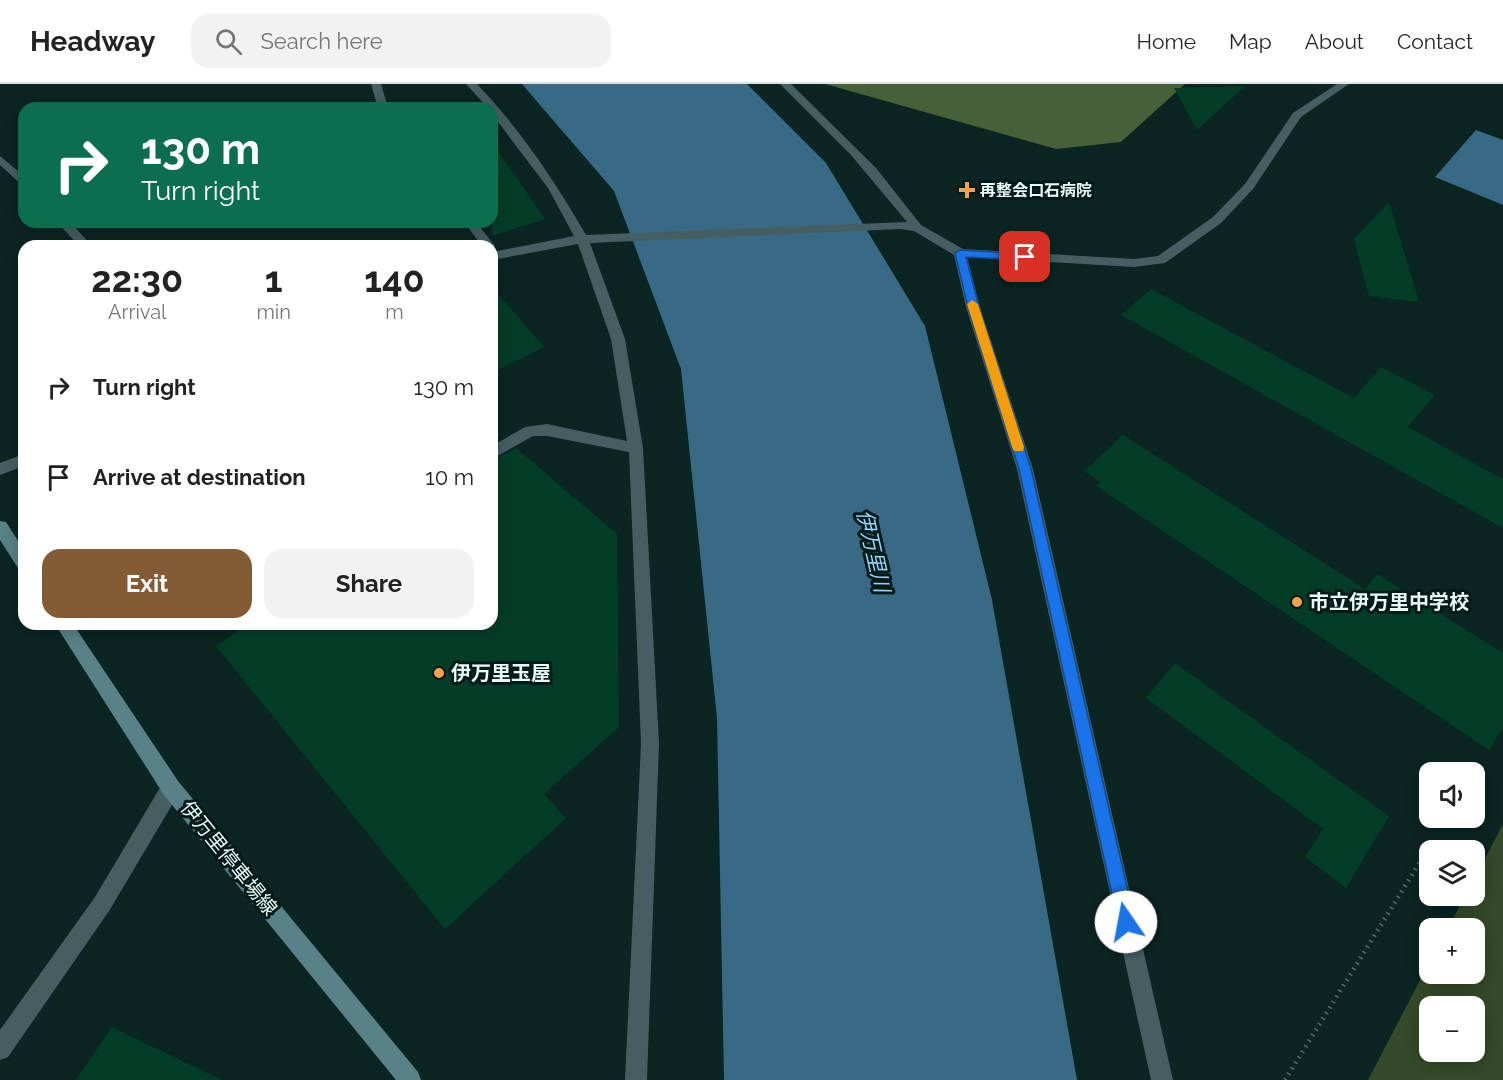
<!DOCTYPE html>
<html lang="en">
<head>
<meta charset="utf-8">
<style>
	:root { --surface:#fff; --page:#f2f2f2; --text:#222; --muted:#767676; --line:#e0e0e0; --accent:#835b35 }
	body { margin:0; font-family:Raleway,"Noto Sans JP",sans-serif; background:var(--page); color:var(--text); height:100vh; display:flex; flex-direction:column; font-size:22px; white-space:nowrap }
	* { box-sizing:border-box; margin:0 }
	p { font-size:20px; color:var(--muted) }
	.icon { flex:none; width:33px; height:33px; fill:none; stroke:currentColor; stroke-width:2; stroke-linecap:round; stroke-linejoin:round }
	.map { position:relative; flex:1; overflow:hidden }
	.panel { position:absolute; left:18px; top:156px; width:480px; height:390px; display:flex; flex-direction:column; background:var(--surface); border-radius:18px; box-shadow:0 3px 15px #0003 }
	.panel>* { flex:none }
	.guide { position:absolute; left:18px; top:18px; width:480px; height:126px; border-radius:18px; box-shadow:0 3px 15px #0003; background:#0b6e4f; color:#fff; overflow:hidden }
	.tools { position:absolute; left:1419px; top:678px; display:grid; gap:12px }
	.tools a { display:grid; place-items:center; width:66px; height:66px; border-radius:12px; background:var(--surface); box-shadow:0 3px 15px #0003; font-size:30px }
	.pin { position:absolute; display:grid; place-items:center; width:51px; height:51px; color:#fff; margin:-26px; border-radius:12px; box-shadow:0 3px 9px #0006 }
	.me { position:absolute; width:66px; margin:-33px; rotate:348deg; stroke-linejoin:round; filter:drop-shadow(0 0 4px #0008) }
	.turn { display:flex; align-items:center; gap:21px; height:126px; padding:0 24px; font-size:27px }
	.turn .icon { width:78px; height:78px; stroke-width:2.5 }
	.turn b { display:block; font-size:42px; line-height:51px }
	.eta { display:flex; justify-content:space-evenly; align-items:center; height:102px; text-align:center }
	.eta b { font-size:36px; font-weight:700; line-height:42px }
	.button { display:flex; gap:12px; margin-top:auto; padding:12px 24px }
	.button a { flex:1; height:69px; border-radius:18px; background:var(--accent); color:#fff; font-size:24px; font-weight:700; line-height:69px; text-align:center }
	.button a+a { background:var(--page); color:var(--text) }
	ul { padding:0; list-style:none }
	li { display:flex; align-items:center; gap:18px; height:90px; padding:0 24px }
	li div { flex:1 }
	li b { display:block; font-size:22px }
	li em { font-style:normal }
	header { display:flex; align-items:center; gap:36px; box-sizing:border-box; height:84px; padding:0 30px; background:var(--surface); border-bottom:2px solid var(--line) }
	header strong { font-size:28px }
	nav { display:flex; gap:33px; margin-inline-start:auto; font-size:21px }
	.search { width:420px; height:54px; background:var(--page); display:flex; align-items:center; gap:15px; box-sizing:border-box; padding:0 21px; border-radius:18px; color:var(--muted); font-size:22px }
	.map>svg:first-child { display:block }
	.green { fill:#344a28; fill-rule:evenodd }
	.forest { fill:#466139 }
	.water { fill:#396a85 }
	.building { fill:#043d27 }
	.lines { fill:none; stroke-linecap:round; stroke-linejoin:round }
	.path { stroke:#556c69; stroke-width:4.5; stroke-dasharray:1.5 5; stroke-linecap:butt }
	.minor { fill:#455e62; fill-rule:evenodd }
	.tertiary { fill:#455e62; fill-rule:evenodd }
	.secondary { fill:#588188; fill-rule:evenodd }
	.route { fill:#1a73e8; stroke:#114b97; stroke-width:1.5 }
	.slow { fill:#f59e0b }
	.poi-dot { fill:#f9a04c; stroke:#021b18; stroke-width:2 }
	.labels { text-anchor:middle; stroke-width:6; stroke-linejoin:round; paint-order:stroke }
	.far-poi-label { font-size:16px; font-weight:bold; fill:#e9f9f6; stroke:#021b18; text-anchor:start }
	.poi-label { font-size:20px; font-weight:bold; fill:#e9f9f6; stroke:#021b18; text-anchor:start }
	.street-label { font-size:20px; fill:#e9f9f6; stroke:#021b18 }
	.water-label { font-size:21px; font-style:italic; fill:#96d2f5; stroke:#021b18 }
</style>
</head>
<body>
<header>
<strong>Headway</strong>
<div class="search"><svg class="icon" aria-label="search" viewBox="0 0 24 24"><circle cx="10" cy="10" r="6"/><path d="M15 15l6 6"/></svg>Search here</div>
<nav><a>Home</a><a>Map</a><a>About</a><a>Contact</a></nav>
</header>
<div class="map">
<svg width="1503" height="996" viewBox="0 0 1503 996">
	<rect width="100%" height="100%" fill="#0a2522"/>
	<path class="green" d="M 1503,740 L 1503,996 L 1368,996 L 1429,879 L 1430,890 L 1474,890 L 1474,844 L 1448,844 L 1465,812 L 1474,812 L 1475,794 ZM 1430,922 L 1474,922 L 1474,968 L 1430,968 Z"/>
	<path class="forest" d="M 825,0 L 1185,0 L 1121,58 L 1056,65 Z"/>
	<g class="water">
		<path d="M 522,0 L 747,0 L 826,79 L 925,242 L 992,516 L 1077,996 L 724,996 L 717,634 L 681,285 L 614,107 Z"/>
		<path d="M 1476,46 L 1503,56 L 1503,121 L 1435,93 Z"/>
	</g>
	<g class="building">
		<path d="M 1245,2 L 1197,46 L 1174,4 Z"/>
		<path d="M 492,58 L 545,135 L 492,152 Z"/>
		<path d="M 1389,118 L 1419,218 L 1369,212 L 1354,155 Z"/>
		<path d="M 492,203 L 544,263 L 492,289 Z"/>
		<path d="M 1151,205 L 1354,314 L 1381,283 L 1435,311 L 1408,343 L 1503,395 L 1503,444 L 1121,231 Z"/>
		<path d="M 1123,351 L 1365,505 L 1377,490 L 1503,569 L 1503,644 L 1489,666 L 1096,402 L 1101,398 L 1084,387 Z"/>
		<path d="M 516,364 L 617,450 L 619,643 L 544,710 L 566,734 L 445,845 L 216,562 L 248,540 L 492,540 L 492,377 Z"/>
		<path d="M 1175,579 L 1389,732 L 1346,804 L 1305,773 L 1323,745 L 1146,614 Z"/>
		<path d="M 112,943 L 222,996 L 76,996 Z"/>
	</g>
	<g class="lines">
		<path class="path" d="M 1285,996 L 1433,757"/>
		<g class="minor">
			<path d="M 371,0 L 381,0 L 388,24 L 378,24 Z"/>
			<path d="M 466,0 L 477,0 C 520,45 555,97 586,151 L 907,138 L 851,71 L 780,0 L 791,0 L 876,84 L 921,141 L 963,165 L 1134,175 L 1158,172 L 1213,133 L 1245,100 L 1293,29 L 1337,0 L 1349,0 L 1301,33 L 1253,105 L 1221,139 L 1165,179 L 1134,183 L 967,173 L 980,223 L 1033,385 L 1173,996 L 1151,996 L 1017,385 L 966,223 L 954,171 L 914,147 L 900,145 L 590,159 L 625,255 L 643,364 L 659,659 L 647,996 L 625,996 L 641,659 L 629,368 L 547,352 L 533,352 L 492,375 L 492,362 L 525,343 L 547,340 L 627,357 L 611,255 L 578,160 L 492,176 L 492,168 L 574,152 L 548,104 L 492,30 L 492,24 L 488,24 Z"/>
			<path d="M 0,72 L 24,92 L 24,103 L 0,81 Z"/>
			<path d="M 57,138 L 70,138 L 92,162 L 79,162 Z"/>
			<path d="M 464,138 L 476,138 L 495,162 L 493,165 L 492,162 L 482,162 Z"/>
			<path d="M 24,370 L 24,382 L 0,391 L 0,379 Z"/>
		</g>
		<path class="tertiary" d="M 171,695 L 178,697 L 180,704 L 178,711 L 109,827 L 8,973 L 0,976 L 0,946 L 95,813 L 164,697 Z"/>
		<g class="secondary">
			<path d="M 0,437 L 6,438 L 24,466 L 24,486 L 18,484 L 0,456 Z"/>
			<path d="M 55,540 L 73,540 L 178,697 L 418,988 L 421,996 L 396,996 L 164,711 Z"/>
		</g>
	</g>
	<path class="route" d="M 960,166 L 1025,170 L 1030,173 L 1025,176 L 966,173 L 979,223 L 1031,385 L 1135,838 L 1133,844 L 1126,846 L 1120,844 L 1118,838 L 1019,385 L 968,223 L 955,169 Z"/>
	<path class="slow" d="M 972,216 L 978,220 L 1024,363 L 1023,367 L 1014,367 L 1012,363 L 967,220 Z"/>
	<g class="poi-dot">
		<path d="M964 97h6v6h6v6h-6v6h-6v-6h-6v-6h6z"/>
		<circle cx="1297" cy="518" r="6"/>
		<circle cx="439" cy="589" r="6"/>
	</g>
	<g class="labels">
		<g class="far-poi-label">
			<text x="980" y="112">再整会口石病院</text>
		</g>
		<g class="poi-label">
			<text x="1309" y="525">市立伊万里中学校</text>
			<text x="451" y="596">伊万里玉屋</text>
		</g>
		<g class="street-label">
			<text transform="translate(229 774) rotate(51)" y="7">伊万里停車場線</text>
		</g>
		<g class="water-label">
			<text transform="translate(873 467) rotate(77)" y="7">伊万里川</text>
		</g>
	</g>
</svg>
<div class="tools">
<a><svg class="icon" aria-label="sound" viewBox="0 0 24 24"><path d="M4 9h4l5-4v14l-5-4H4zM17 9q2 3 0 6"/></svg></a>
<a><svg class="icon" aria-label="layers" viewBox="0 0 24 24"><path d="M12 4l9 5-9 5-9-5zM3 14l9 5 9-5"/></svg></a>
<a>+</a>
<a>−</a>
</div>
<div class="pin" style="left:1025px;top:173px;background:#d93025"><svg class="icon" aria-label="arrive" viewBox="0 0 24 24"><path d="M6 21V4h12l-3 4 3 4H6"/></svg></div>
<svg class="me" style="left:1126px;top:838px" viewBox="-20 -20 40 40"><circle r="19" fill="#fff"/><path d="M0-13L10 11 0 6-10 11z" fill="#1a73e8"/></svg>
<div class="guide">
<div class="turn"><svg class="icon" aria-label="right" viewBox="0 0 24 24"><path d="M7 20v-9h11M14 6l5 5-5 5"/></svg><div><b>130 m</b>Turn right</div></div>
</div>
<section class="panel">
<div class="eta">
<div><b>22:30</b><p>Arrival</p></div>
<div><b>1</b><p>min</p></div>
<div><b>140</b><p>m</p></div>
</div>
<ul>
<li><svg class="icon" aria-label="right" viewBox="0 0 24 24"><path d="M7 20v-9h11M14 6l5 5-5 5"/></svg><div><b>Turn right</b></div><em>130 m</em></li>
<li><svg class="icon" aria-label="arrive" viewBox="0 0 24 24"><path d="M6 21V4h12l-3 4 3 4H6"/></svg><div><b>Arrive at destination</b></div><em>10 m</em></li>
</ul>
<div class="button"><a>Exit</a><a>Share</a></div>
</section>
</div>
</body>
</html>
